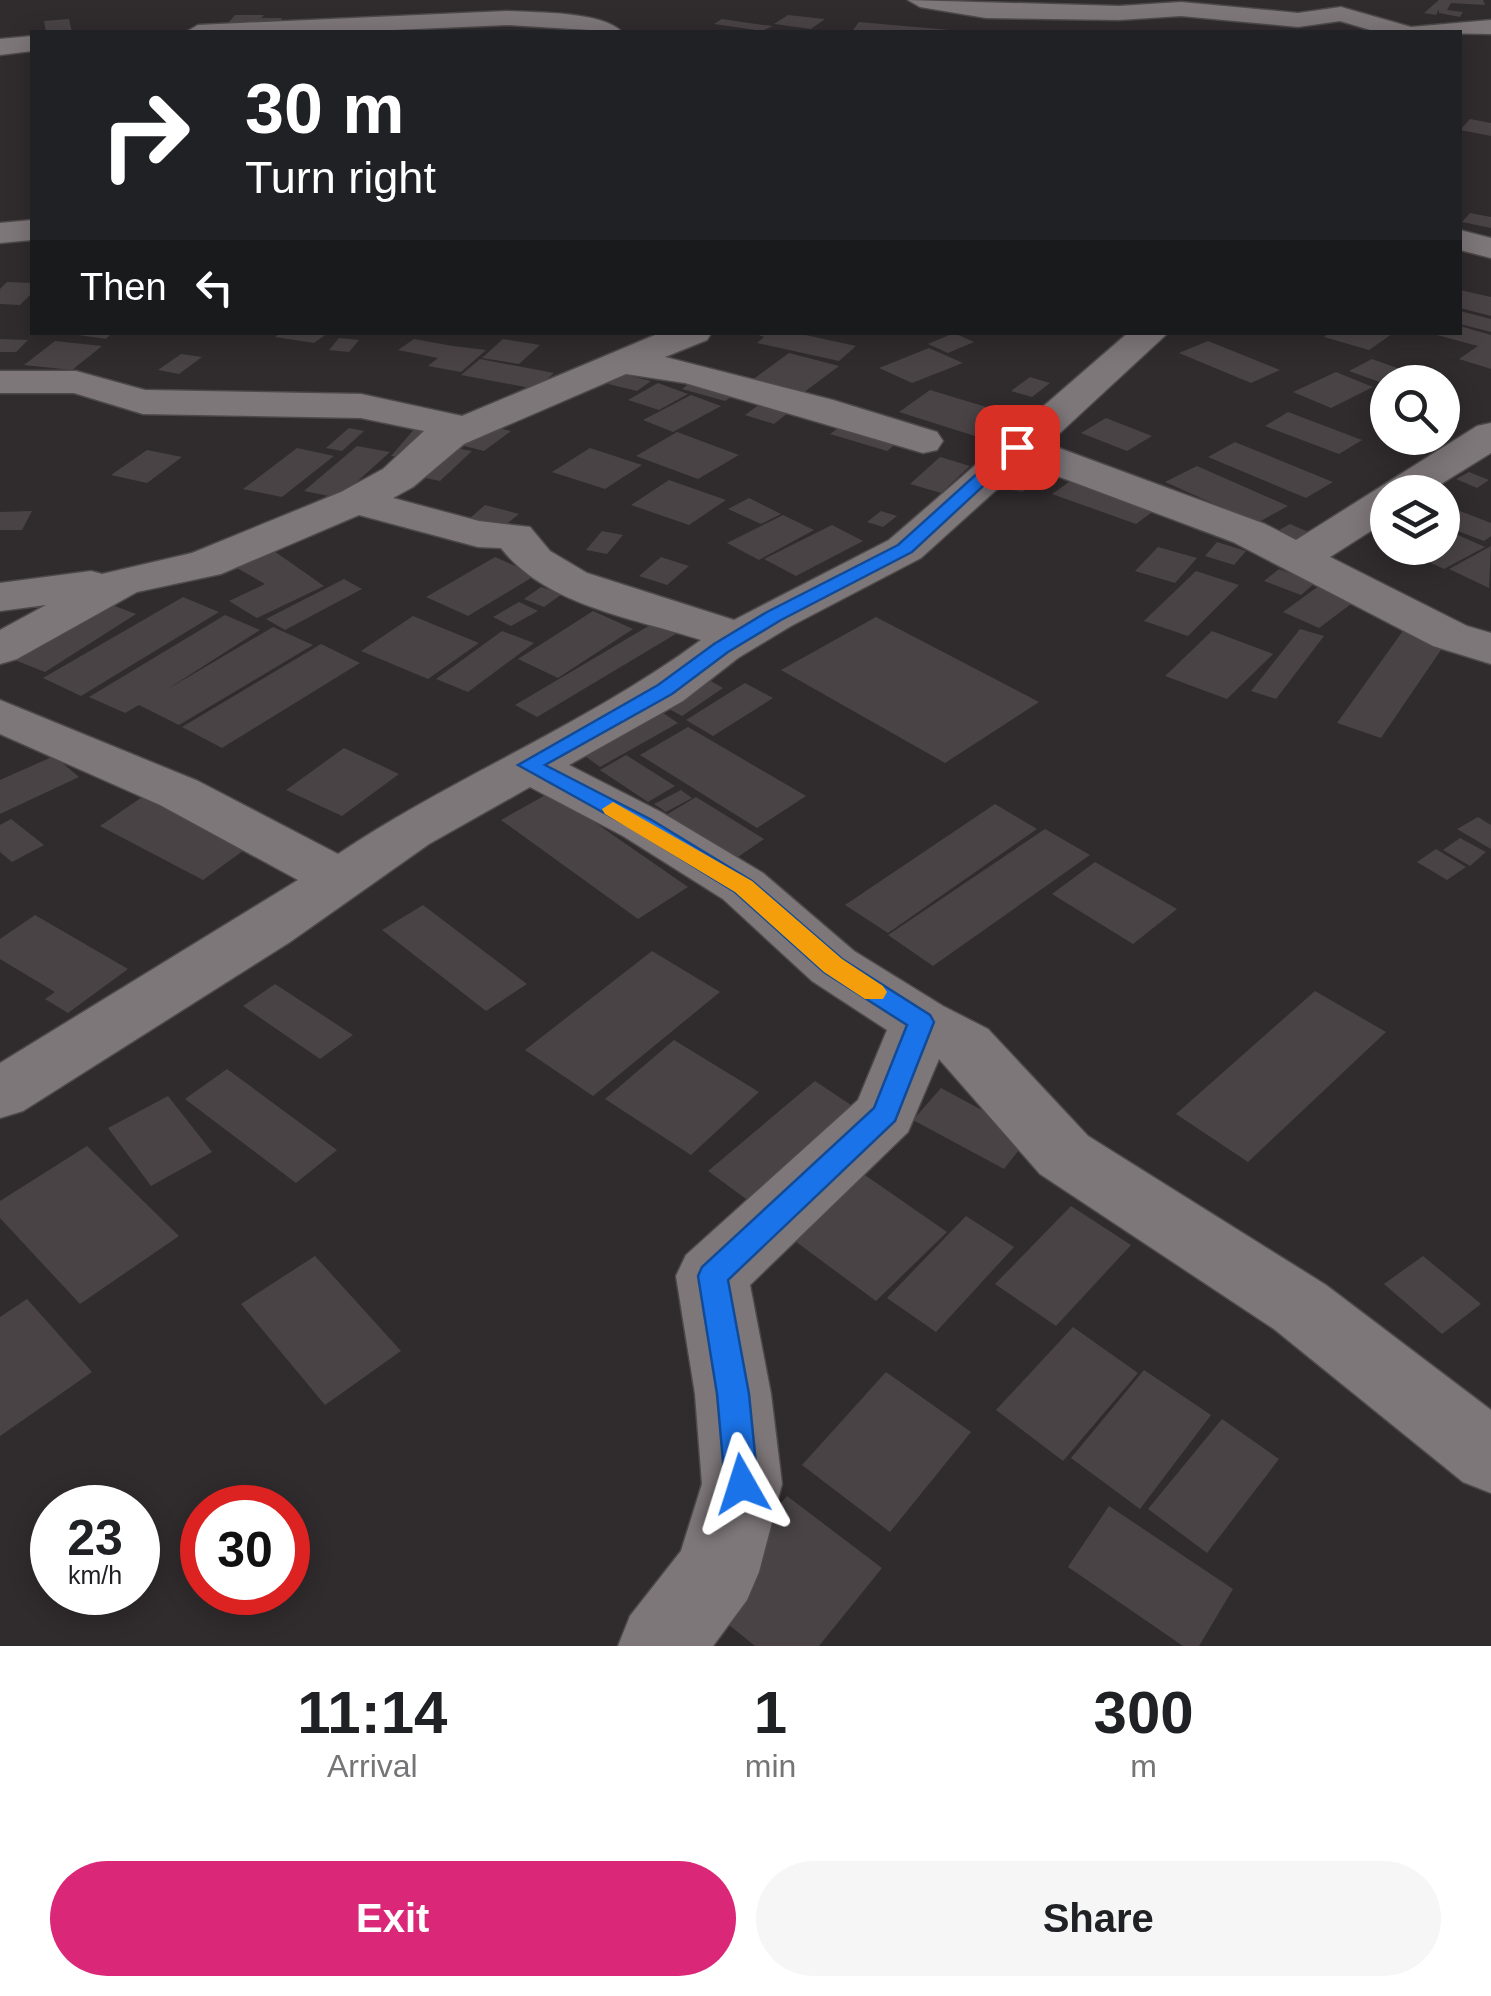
<!DOCTYPE html>
<html lang="en">
<head>
<meta charset="utf-8">
<style>
	:root { --surface:#fff; --page:#f6f6f6; --text:#202124; --muted:#757577; --accent:#db2777 }
	body { margin:0; font-family:Helvetica,sans-serif; background:var(--page); color:var(--text); height:100vh; display:flex; flex-direction:column; font-size:38px; white-space:nowrap }
	* { box-sizing:border-box; margin:0 }
	p { font-size:32px; color:var(--muted) }
	.icon { flex:none; width:55px; height:55px; fill:none; stroke:currentColor; stroke-width:2; stroke-linecap:round; stroke-linejoin:round }
	.map { position:relative; height:1646px; overflow:hidden }
	.side { display:flex; flex-direction:column; background:var(--surface); flex:1 }
	.side>* { flex:none }
	.banner { position:absolute; left:30px; top:30px; width:1432px; height:305px; border-radius:0px; box-shadow:0 5px 25px #0003; background:#202124; color:#fff; overflow:hidden }
	.buttons { position:absolute; left:1370px; top:365px; display:grid; gap:20px }
	.buttons a { display:grid; place-items:center; width:90px; height:90px; border-radius:50%; background:var(--surface); box-shadow:0 5px 25px #0003; font-size:50px }
	.speed { position:absolute; left:30px; top:1485px; display:flex; gap:20px; font-size:50px; font-weight:700; text-align:center }
	.speed>* { display:grid; place-content:center; width:130px; height:130px; border-radius:50%; background:var(--surface); box-shadow:0 5px 25px #0003; line-height:1 }
	.speed small { font-size:25px; font-weight:400 }
	.speed .limit { border:15px solid #d22; background:#fff; color:#111 }
	.pin { position:absolute; display:grid; place-items:center; width:85px; height:85px; color:#fff; margin:-42px; border-radius:20px; box-shadow:0 5px 15px #0006 }
	.me { position:absolute; width:110px; margin:-55px; rotate:354deg; stroke-linejoin:round; filter:drop-shadow(0 0 8px #0008) }
	.turn { display:flex; align-items:center; gap:35px; height:210px; padding:0 50px; font-size:45px }
	.turn .icon { width:130px; height:130px; stroke-width:2.5 }
	.turn b { display:block; font-size:70px; line-height:85px }
	.then { display:flex; align-items:center; height:95px; padding:0 50px; background:#0003; gap:20px; font-size:38px }
	.eta { display:flex; justify-content:space-evenly; align-items:center; height:170px; text-align:center }
	.eta b { font-size:60px; font-weight:600; line-height:70px }
	.primary-button { display:flex; gap:20px; margin-top:auto; padding:20px 50px }
	.primary-button a { flex:1; height:115px; border-radius:60px; background:var(--accent); color:#fff; font-size:40px; font-weight:600; line-height:115px; text-align:center }
	.primary-button a+a { background:var(--page); color:var(--text) }
	.map>svg:first-child { display:block }
	.building { fill:#494345 }
	.lines { fill:none; stroke-linecap:round; stroke-linejoin:round }
	.minor-casing { stroke:#4d494a; stroke-width:3 }
	.minor { fill:#7e7779; fill-rule:evenodd }
	.route { fill:#1a73e8; stroke:#114b97; stroke-width:2.5 }
	.slow { fill:#f59e0b }
</style>
</head>
<body>
<div class="map">
<svg width="1491" height="1646" viewBox="0 0 1491 1646">
	<rect width="100%" height="100%" fill="#302b2d"/>
	<g class="building">
		<path d="M 1439,0 L 1483,0 L 1485,5 L 1451,3 L 1447,10 L 1463,12 L 1460,17 L 1439,13 L 1439,9 L 1436,15 L 1424,13 Z"/>
		<path d="M 235,15 L 264,15 L 261,18 L 282,18 L 280,22 L 229,22 Z"/>
		<path d="M 788,15 L 825,19 L 811,29 L 774,24 Z"/>
		<path d="M 69,19 L 72,32 L 46,32 L 44,21 Z"/>
		<path d="M 722,19 L 756,24 L 773,26 L 760,32 L 763,31 L 714,24 Z"/>
		<path d="M 859,22 L 950,30 L 949,32 L 853,30 Z"/>
		<path d="M 1470,119 L 1491,123 L 1491,136 L 1460,130 Z"/>
		<path d="M 1470,213 L 1491,217 L 1491,228 L 1462,222 Z"/>
		<path d="M 7,282 L 32,283 L 32,293 L 20,305 L 0,304 L 0,289 Z"/>
		<path d="M 1460,290 L 1491,297 L 1491,316 L 1460,308 Z"/>
		<path d="M 1460,311 L 1491,319 L 1491,332 L 1460,324 Z"/>
		<path d="M 1460,326 L 1491,335 L 1491,369 L 1459,359 L 1478,346 L 1433,334 L 1460,332 Z"/>
		<path d="M 58,332 L 113,332 L 106,339 Z"/>
		<path d="M 281,332 L 322,332 L 328,333 L 314,343 L 275,337 Z"/>
		<path d="M 750,332 L 792,332 L 856,346 L 839,361 L 757,343 L 764,337 Z"/>
		<path d="M 1330,332 L 1386,332 L 1392,334 L 1369,350 L 1324,337 Z"/>
		<path d="M 954,333 L 974,342 L 948,353 L 928,344 Z"/>
		<path d="M 339,338 L 359,340 L 349,352 L 329,350 Z"/>
		<path d="M 0,339 L 28,340 L 16,352 L 0,352 Z"/>
		<path d="M 414,339 L 453,346 L 486,350 L 461,372 L 428,366 L 438,358 L 398,350 Z"/>
		<path d="M 503,339 L 540,345 L 519,364 L 482,358 Z"/>
		<path d="M 55,341 L 102,346 L 72,370 L 24,365 Z"/>
		<path d="M 1208,341 L 1280,370 L 1251,383 L 1179,353 Z"/>
		<path d="M 929,348 L 963,363 L 912,383 L 879,368 Z"/>
		<path d="M 789,353 L 839,366 L 803,393 L 752,380 Z"/>
		<path d="M 181,354 L 202,357 L 179,374 L 158,370 Z"/>
		<path d="M 480,359 L 554,373 L 536,389 L 461,375 Z"/>
		<path d="M 1372,359 L 1436,382 L 1388,385 L 1349,371 Z"/>
		<path d="M 1336,372 L 1373,387 L 1331,408 L 1293,392 Z"/>
		<path d="M 622,374 L 651,381 L 637,391 L 608,384 Z"/>
		<path d="M 1030,377 L 1050,383 L 1032,397 L 1011,391 Z"/>
		<path d="M 695,379 L 740,391 L 725,401 L 682,389 Z"/>
		<path d="M 658,383 L 688,394 L 659,410 L 628,400 Z"/>
		<path d="M 930,390 L 1006,413 L 975,436 L 899,412 Z"/>
		<path d="M 691,395 L 721,406 L 673,432 L 643,420 Z"/>
		<path d="M 764,401 L 793,409 L 774,424 L 745,415 Z"/>
		<path d="M 1288,412 L 1362,440 L 1339,454 L 1265,426 Z"/>
		<path d="M 1106,418 L 1152,436 L 1127,451 L 1081,433 Z"/>
		<path d="M 479,424 L 511,431 L 484,451 L 453,443 Z"/>
		<path d="M 844,424 L 901,440 L 887,451 L 830,434 Z"/>
		<path d="M 416,427 L 443,430 L 419,459 L 391,456 Z"/>
		<path d="M 349,428 L 364,431 L 342,451 L 326,448 Z"/>
		<path d="M 677,432 L 739,455 L 698,479 L 636,456 Z"/>
		<path d="M 1235,442 L 1333,482 L 1306,498 L 1208,457 Z"/>
		<path d="M 439,445 L 472,451 L 440,481 L 406,474 Z"/>
		<path d="M 357,446 L 390,452 L 339,498 L 304,491 Z"/>
		<path d="M 297,448 L 334,456 L 282,497 L 243,489 Z"/>
		<path d="M 590,448 L 642,465 L 605,489 L 552,472 Z"/>
		<path d="M 147,450 L 182,457 L 147,483 L 111,475 Z"/>
		<path d="M 940,457 L 970,466 L 941,493 L 910,484 Z"/>
		<path d="M 1197,466 L 1288,506 L 1257,523 L 1165,482 Z"/>
		<path d="M 1469,472 L 1489,480 L 1477,488 L 1456,479 Z"/>
		<path d="M 1009,473 L 1031,477 L 1023,492 L 1001,488 Z"/>
		<path d="M 1076,477 L 1159,507 L 1136,524 L 1052,494 Z"/>
		<path d="M 669,480 L 726,500 L 689,525 L 631,505 Z"/>
		<path d="M 749,498 L 781,514 L 761,524 L 728,509 Z"/>
		<path d="M 1442,504 L 1491,523 L 1491,536 L 1484,541 L 1442,525 Z"/>
		<path d="M 485,505 L 519,514 L 503,527 L 469,519 Z"/>
		<path d="M 32,511 L 22,530 L 0,530 L 0,512 Z"/>
		<path d="M 881,511 L 897,516 L 883,527 L 867,522 Z"/>
		<path d="M 783,515 L 814,530 L 759,560 L 727,543 Z"/>
		<path d="M 1290,524 L 1311,533 L 1294,544 L 1272,534 Z"/>
		<path d="M 832,525 L 863,541 L 796,576 L 764,559 Z"/>
		<path d="M 1442,528 L 1485,547 L 1444,569 L 1398,548 L 1442,548 Z"/>
		<path d="M 602,531 L 623,535 L 607,554 L 586,550 Z"/>
		<path d="M 1217,542 L 1246,551 L 1234,565 L 1205,556 Z"/>
		<path d="M 1491,546 L 1489,588 L 1449,569 Z"/>
		<path d="M 1158,547 L 1197,558 L 1175,583 L 1135,571 Z"/>
		<path d="M 274,551 L 324,586 L 257,618 L 229,601 L 265,584 L 237,568 Z"/>
		<path d="M 495,557 L 536,575 L 468,616 L 426,597 Z"/>
		<path d="M 661,557 L 689,566 L 667,585 L 639,576 Z"/>
		<path d="M 1279,569 L 1315,583 L 1301,595 L 1264,581 Z"/>
		<path d="M 1196,571 L 1239,585 L 1188,636 L 1144,621 Z"/>
		<path d="M 344,579 L 362,589 L 285,630 L 266,619 Z"/>
		<path d="M 1323,583 L 1359,598 L 1319,628 L 1283,612 Z"/>
		<path d="M 541,587 L 562,594 L 544,607 L 524,599 Z"/>
		<path d="M 183,597 L 219,612 L 81,696 L 43,678 Z"/>
		<path d="M 99,600 L 136,614 L 45,672 L 7,657 Z"/>
		<path d="M 519,602 L 538,611 L 511,626 L 493,617 Z"/>
		<path d="M 593,611 L 633,629 L 558,678 L 518,659 Z"/>
		<path d="M 225,615 L 260,630 L 166,690 L 273,627 L 313,645 L 179,725 L 139,705 L 125,713 L 89,697 Z"/>
		<path d="M 413,616 L 479,643 L 428,679 L 361,651 Z"/>
		<path d="M 876,617 L 1039,702 L 945,763 L 781,670 Z"/>
		<path d="M 657,621 L 679,632 L 537,717 L 515,705 Z"/>
		<path d="M 1405,628 L 1447,641 L 1381,738 L 1337,723 Z"/>
		<path d="M 1300,629 L 1324,636 L 1276,699 L 1251,691 Z"/>
		<path d="M 502,631 L 534,643 L 468,692 L 436,679 Z"/>
		<path d="M 1212,631 L 1273,654 L 1227,699 L 1165,676 Z"/>
		<path d="M 321,644 L 360,663 L 222,748 L 182,727 Z"/>
		<path d="M 711,681 L 723,688 L 682,716 L 669,709 Z"/>
		<path d="M 745,683 L 773,698 L 713,736 L 686,720 Z"/>
		<path d="M 663,713 L 678,723 L 600,767 L 585,756 Z"/>
		<path d="M 688,727 L 806,796 L 757,828 L 640,755 Z"/>
		<path d="M 344,748 L 399,774 L 342,816 L 286,790 Z"/>
		<path d="M 626,755 L 675,786 L 648,802 L 600,770 Z"/>
		<path d="M 54,756 L 79,777 L 0,814 L 0,780 Z"/>
		<path d="M 681,790 L 692,798 L 666,812 L 654,804 Z"/>
		<path d="M 551,792 L 688,887 L 638,919 L 501,820 Z"/>
		<path d="M 148,793 L 251,845 L 203,880 L 100,826 Z"/>
		<path d="M 696,797 L 764,839 L 735,859 L 666,815 Z"/>
		<path d="M 995,804 L 1037,829 L 888,933 L 845,905 Z"/>
		<path d="M 1478,817 L 1491,825 L 1491,849 L 1457,829 Z"/>
		<path d="M 11,819 L 44,845 L 12,862 L 0,852 L 0,825 Z"/>
		<path d="M 1045,829 L 1090,855 L 933,966 L 888,935 Z"/>
		<path d="M 1460,838 L 1486,852 L 1470,866 L 1443,850 Z"/>
		<path d="M 1436,849 L 1466,867 L 1447,880 L 1417,862 Z"/>
		<path d="M 1095,862 L 1177,909 L 1133,944 L 1052,894 Z"/>
		<path d="M 423,905 L 527,984 L 486,1011 L 382,930 Z"/>
		<path d="M 35,915 L 128,969 L 68,1013 L 45,999 L 55,992 L 0,959 L 0,939 Z"/>
		<path d="M 652,951 L 720,992 L 593,1096 L 525,1050 Z"/>
		<path d="M 275,984 L 353,1035 L 320,1059 L 243,1006 Z"/>
		<path d="M 1315,991 L 1386,1032 L 1248,1162 L 1176,1114 Z"/>
		<path d="M 674,1040 L 759,1092 L 691,1155 L 605,1099 Z"/>
		<path d="M 227,1069 L 337,1150 L 296,1183 L 185,1099 Z"/>
		<path d="M 815,1081 L 863,1113 L 757,1207 L 708,1171 Z"/>
		<path d="M 941,1088 L 1030,1136 L 1004,1169 L 913,1120 Z"/>
		<path d="M 168,1096 L 212,1152 L 151,1186 L 108,1128 Z"/>
		<path d="M 87,1146 L 179,1236 L 80,1304 L 0,1218 L 0,1201 Z"/>
		<path d="M 852,1166 L 947,1232 L 876,1301 L 780,1230 Z"/>
		<path d="M 1071,1206 L 1131,1245 L 1056,1326 L 995,1284 Z"/>
		<path d="M 966,1216 L 1014,1247 L 936,1332 L 887,1298 Z"/>
		<path d="M 315,1256 L 401,1351 L 325,1405 L 241,1304 Z"/>
		<path d="M 1423,1256 L 1481,1304 L 1442,1334 L 1384,1284 Z"/>
		<path d="M 27,1299 L 92,1372 L 0,1436 L 0,1317 Z"/>
		<path d="M 1073,1327 L 1138,1373 L 1063,1461 L 996,1410 Z"/>
		<path d="M 1144,1370 L 1211,1415 L 1140,1509 L 1071,1458 Z"/>
		<path d="M 886,1372 L 971,1432 L 890,1532 L 802,1465 Z"/>
		<path d="M 1222,1419 L 1279,1459 L 1207,1553 L 1148,1509 Z"/>
		<path d="M 787,1496 L 882,1568 L 819,1646 L 755,1646 L 697,1599 Z"/>
		<path d="M 1109,1506 L 1233,1589 L 1199,1646 L 1183,1646 L 1068,1567 Z"/>
	</g>
	<g class="lines">
		<defs>
			<g id="minor">
				<path d="M 908,0 L 1119,6 L 1181,2 L 1298,13 L 1341,7 L 1411,27 L 1491,20 L 1491,34 L 1377,32 L 1340,21 L 1298,27 L 1181,16 L 1119,20 L 986,18 L 920,7 Z"/>
				<path d="M 507,11 C 536,13 602,11 622,32 L 507,25 L 349,32 L 186,32 L 198,25 Z"/>
				<path d="M 32,36 L 32,51 L 0,55 L 0,39 Z"/>
				<path d="M 32,220 L 32,240 L 0,243 L 0,223 Z"/>
				<path d="M 1460,230 L 1491,238 L 1491,258 L 1460,250 Z"/>
				<path d="M 662,332 L 712,332 L 707,340 L 665,357 L 833,400 L 937,432 L 943,441 L 937,450 L 923,453 L 685,383 L 626,374 L 464,444 L 413,487 L 393,498 L 479,521 L 530,527 L 550,551 L 587,573 L 734,620 L 889,540 L 1129,332 L 1169,332 L 1048,444 L 1265,524 L 1296,540 L 1477,426 L 1491,423 L 1491,453 L 1428,492 L 1388,492 L 1388,520 L 1330,557 L 1467,626 L 1491,633 L 1491,664 L 1433,646 L 1233,542 L 1025,464 L 921,558 L 791,626 L 738,658 L 683,701 L 569,765 L 661,812 L 763,873 L 854,951 L 943,1006 L 988,1029 L 1088,1136 L 1326,1285 L 1491,1410 L 1491,1493 L 1463,1482 L 1274,1329 L 1040,1174 L 939,1059 L 908,1132 L 750,1285 L 771,1394 L 782,1484 L 759,1572 L 747,1600 L 713,1646 L 618,1646 L 630,1616 L 681,1551 L 702,1484 L 695,1394 L 676,1276 L 686,1255 L 858,1100 L 887,1030 L 812,981 L 723,899 L 623,836 L 530,787 L 429,844 L 290,942 L 23,1111 L 0,1118 L 0,1063 L 298,880 L 160,805 L 0,734 L 0,700 L 198,781 L 338,854 C 455,776 587,724 701,640 C 634,618 546,606 501,548 L 478,547 L 359,515 L 221,574 L 137,592 L 17,659 L 0,664 L 0,630 L 46,605 L 0,611 L 0,583 L 91,571 L 102,574 L 192,553 L 341,492 L 383,469 L 424,431 L 361,418 L 143,414 L 74,393 L 0,393 L 0,371 L 76,371 L 145,390 L 361,394 L 462,416 Z"/>
			</g>
		</defs>
		<use href="#minor" class="minor-casing"/>
		<use href="#minor" class="minor"/>
	</g>
	<path class="route" d="M 1011,443 L 1025,447 L 912,552 L 781,620 L 728,652 L 672,694 L 545,765 L 650,819 L 752,881 L 842,959 L 930,1015 L 934,1022 L 895,1121 L 728,1280 L 749,1394 L 758,1484 L 753,1495 L 742,1499 L 730,1495 L 725,1484 L 717,1394 L 698,1276 L 702,1267 L 874,1108 L 907,1025 L 824,972 L 735,892 L 633,829 L 518,765 L 658,685 L 714,644 L 767,612 L 898,545 Z"/>
	<path class="slow" d="M 613,802 L 752,881 L 842,959 L 883,986 L 887,992 L 883,999 L 865,999 L 824,972 L 735,892 L 605,814 L 602,809 Z"/>
</svg>
<div class="buttons">
<a><svg class="icon" aria-label="search" viewBox="0 0 24 24"><circle cx="10" cy="10" r="6"/><path d="M15 15l6 6"/></svg></a>
<a><svg class="icon" aria-label="layers" viewBox="0 0 24 24"><path d="M12 4l9 5-9 5-9-5zM3 14l9 5 9-5"/></svg></a>
</div>
<div class="speed"><div>23<small>km/h</small></div><div class="limit">30</div></div>
<div class="pin" style="left:1017px;top:447px;background:#d93025"><svg class="icon" aria-label="arrive" viewBox="0 0 24 24"><path d="M6 21V4h12l-3 4 3 4H6"/></svg></div>
<svg class="me" style="left:742px;top:1484px" viewBox="-20 -20 40 40"><path d="M0-17L14 15 0 8-14 15z" fill="#1a73e8" stroke="#fff" stroke-width="4"/></svg>
<div class="banner">
<div class="turn"><svg class="icon" aria-label="right" viewBox="0 0 24 24"><path d="M7 20v-9h11M14 6l5 5-5 5"/></svg><div><b>30 m</b>Turn right</div></div>
<div class="then">Then<svg class="icon" aria-label="left" viewBox="0 0 24 24"><path d="M17 20v-9H6M10 6l-5 5 5 5"/></svg></div>
</div>
</div>
<section class="side">
<div class="eta">
<div><b>11:14</b><p>Arrival</p></div>
<div><b>1</b><p>min</p></div>
<div><b>300</b><p>m</p></div>
</div>
<div class="primary-button"><a>Exit</a><a>Share</a></div>
</section>
</body>
</html>
